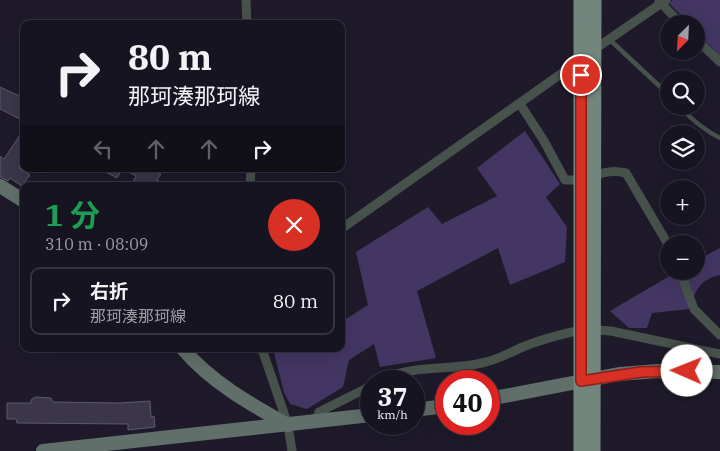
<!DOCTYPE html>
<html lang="ja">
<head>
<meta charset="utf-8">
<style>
	:root { --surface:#161420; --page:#1f1d29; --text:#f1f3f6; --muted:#9e9ea5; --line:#35333e }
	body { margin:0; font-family:"IBM Plex Serif","Noto Sans JP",serif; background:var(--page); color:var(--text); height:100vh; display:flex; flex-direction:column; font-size:19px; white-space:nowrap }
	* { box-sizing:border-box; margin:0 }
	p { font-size:16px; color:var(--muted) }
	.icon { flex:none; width:28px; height:28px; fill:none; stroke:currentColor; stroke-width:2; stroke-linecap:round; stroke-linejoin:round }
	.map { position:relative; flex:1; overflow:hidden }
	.details { position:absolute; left:20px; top:182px; width:325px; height:170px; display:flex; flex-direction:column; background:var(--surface); border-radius:10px; box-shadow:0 5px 20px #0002,0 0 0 1px var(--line) }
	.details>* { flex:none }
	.hud { position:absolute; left:20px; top:20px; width:325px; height:152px; border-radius:10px; box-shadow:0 5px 20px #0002,0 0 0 1px var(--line); background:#161420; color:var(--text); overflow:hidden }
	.needle { width:32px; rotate:204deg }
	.buttons { position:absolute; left:660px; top:15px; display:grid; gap:10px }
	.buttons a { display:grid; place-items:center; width:45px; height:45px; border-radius:50%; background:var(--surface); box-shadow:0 5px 20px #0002,0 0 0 1px var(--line); font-size:25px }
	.speed { position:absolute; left:360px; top:370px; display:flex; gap:10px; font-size:25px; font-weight:700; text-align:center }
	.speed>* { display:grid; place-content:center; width:65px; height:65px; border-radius:50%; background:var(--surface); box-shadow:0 5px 20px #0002,0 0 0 1px var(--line); line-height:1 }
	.speed small { font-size:12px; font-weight:400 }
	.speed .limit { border:8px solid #d22; background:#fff; color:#111 }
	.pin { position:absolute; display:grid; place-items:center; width:42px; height:42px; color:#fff; margin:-21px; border:2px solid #fff; border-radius:50%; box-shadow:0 1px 5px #0007 }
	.me { position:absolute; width:55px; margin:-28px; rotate:271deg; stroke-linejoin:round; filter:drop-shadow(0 0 4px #0008) }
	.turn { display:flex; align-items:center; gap:18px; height:105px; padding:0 25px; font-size:22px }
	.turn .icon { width:65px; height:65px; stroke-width:2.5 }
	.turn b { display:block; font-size:35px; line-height:42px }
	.lanes { display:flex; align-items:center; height:48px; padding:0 25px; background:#0003; justify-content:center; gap:25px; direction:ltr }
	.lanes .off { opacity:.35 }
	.round { display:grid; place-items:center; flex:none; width:52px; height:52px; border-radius:26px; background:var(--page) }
	.headline { display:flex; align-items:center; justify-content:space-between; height:85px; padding:0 25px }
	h1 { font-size:30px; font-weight:700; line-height:38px; color:#1e9e55 }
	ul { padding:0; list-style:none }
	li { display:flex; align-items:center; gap:15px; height:68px; margin:0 10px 8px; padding:0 15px; border:2px solid var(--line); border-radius:10px }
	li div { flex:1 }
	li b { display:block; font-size:19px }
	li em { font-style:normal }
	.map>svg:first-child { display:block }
	.green { fill:#433663 }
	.building { fill:#3b3649; stroke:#5d596c }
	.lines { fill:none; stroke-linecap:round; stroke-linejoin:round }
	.lane { stroke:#48524d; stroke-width:4.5 }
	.street { stroke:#48524d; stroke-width:9 }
	.secondary { stroke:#606f69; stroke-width:14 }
	.primary { stroke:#72867e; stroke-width:15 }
	.route-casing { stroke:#8d1f18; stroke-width:12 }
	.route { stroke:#d93025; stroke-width:9 }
</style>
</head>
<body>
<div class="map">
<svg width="720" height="451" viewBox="0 0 720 451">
	<rect width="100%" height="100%" fill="#1e1a2a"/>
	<g class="green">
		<path d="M 672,0 L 720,0 L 720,56 L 696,31 L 696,24 L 689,24 L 669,3 Z"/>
		<path d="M 525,131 L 560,184 L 546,197 L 567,227 L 565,262 L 510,285 L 498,248 L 417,291 L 436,358 L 380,367 L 374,344 L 349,360 L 343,387 L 307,409 L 290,404 L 284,392 L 273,349 L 341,349 L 341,322 L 368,305 L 356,252 L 428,207 L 442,224 L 497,196 L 477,168 Z"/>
		<path d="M 720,248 L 720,275 C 699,280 696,290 689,309 L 652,313 L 647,328 L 629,328 L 610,311 L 678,271 L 696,271 L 696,261 Z"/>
	</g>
	<g class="building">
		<path d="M 0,87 L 24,98 L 24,121 L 0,109 Z"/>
		<path d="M 24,129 L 24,155 L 20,160 L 23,163 L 19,168 L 30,175 L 22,186 L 10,178 L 8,181 L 0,177 L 0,156 L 4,159 Z"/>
		<path d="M 100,169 L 122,169 L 117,178 Z"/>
		<path d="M 124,169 L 151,169 L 161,174 L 157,180 L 167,186 L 131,186 L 136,176 Z"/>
		<path d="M 35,397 L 51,398 L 53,402 L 120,403 L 150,401 L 151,417 L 154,416 L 155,427 L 128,430 L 128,424 L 17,423 L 16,419 L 7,419 L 7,403 L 31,403 L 31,400 Z"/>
	</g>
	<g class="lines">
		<g class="lane">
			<path d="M 609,39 L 669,95"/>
			<path d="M 679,106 C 691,119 704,130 720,138"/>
		</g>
		<g class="street">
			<path d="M 246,0 L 247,24"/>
			<path d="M 659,1 L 681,24"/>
			<path d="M 696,39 L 720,62"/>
			<path d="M 592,51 L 666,0"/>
			<path d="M 520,104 L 544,141 L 565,180 L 581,180"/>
			<path d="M 593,176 C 605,172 613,170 626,173 L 669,246"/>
			<path d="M 250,186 L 251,169"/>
			<path d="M 341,229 L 582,59"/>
			<path d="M 680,271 L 694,309 L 720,335"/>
			<path d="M 594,330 L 611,331 L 720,354"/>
			<path d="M 262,349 L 288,425 L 292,451"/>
			<path d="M 380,381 C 412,364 447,371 482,363 C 497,360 511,352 525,346 C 543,339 562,334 581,330"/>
			<path d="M 315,422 L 319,412 L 371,386"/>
		</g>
		<g class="secondary">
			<path d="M 0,186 L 24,201"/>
			<path d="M 183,349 C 211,382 250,404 288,425"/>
			<path d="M 489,399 L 619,374 L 658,371 L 720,372"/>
			<path d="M 414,410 L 446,406"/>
			<path d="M 43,451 L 371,415"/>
		</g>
		<g class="primary">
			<path d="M 581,451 L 581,0"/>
			<path d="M 593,451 L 594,0"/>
		</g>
	</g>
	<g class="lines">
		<defs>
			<path id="route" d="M 581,75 L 581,381 L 641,372 L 687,371"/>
		</defs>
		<use href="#route" class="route-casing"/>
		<use href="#route" class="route"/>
	</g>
</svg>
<div class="buttons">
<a><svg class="needle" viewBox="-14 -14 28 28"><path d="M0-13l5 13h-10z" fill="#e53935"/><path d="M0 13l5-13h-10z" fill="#9e9ea5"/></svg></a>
<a><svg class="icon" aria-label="search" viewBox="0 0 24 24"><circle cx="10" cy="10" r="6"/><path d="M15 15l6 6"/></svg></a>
<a><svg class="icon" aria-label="layers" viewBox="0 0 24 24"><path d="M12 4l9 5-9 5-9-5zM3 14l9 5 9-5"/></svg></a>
<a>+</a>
<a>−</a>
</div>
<div class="speed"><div>37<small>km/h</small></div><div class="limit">40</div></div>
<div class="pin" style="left:581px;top:75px;background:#d93025"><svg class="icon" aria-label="arrive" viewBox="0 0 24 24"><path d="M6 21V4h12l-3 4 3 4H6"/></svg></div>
<svg class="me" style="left:687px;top:371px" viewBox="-20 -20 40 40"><circle r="19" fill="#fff"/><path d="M0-13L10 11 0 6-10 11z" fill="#d93025"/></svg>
<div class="hud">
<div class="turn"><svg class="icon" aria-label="right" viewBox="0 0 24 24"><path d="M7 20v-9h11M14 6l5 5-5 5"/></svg><div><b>80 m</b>那珂湊那珂線</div></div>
<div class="lanes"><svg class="icon off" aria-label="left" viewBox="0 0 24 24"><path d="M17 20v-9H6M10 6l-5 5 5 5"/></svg><svg class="icon off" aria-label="ahead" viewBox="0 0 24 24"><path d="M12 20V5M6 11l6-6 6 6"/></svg><svg class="icon off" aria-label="ahead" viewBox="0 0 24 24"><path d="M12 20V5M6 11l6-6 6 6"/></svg><svg class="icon" aria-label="right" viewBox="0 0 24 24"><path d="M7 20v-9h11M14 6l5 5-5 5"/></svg></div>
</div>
<section class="details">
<div class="headline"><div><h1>1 分</h1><p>310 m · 08:09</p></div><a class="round" style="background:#d93025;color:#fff"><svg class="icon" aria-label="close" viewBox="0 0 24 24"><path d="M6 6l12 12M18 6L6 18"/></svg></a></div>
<ul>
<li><svg class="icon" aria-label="right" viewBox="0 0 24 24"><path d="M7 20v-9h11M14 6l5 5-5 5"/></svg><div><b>右折</b><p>那珂湊那珂線</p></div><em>80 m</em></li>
</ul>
</section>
</div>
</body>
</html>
